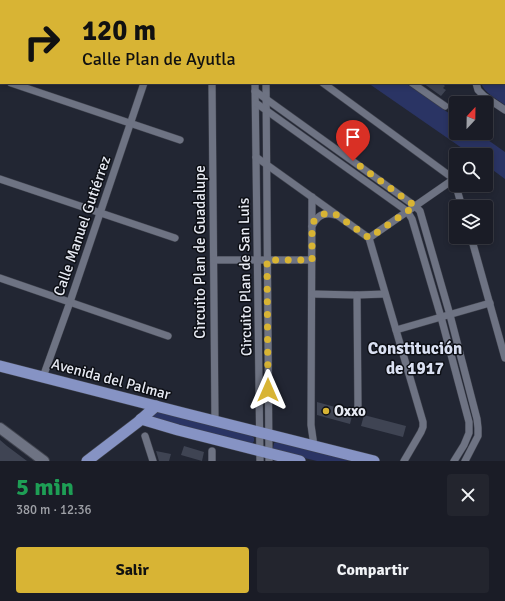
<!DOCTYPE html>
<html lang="es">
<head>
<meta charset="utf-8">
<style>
	:root { --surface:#1a1c26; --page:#23252e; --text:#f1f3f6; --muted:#9fa1a7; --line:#383a43; --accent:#d8b434 }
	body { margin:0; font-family:Signika,sans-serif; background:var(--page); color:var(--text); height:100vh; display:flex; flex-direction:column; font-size:15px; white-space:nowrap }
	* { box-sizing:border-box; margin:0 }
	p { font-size:13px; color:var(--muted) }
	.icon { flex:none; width:22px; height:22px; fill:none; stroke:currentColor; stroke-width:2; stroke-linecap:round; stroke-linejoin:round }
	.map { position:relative; height:461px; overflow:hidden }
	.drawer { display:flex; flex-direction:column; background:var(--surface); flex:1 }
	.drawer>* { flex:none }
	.hud { position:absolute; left:0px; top:0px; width:505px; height:84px; box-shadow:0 2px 6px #0003,0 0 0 1px var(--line); background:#d8b434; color:#111; overflow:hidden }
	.needle { width:26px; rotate:22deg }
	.controls { position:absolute; left:449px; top:96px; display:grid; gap:8px }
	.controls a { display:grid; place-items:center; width:44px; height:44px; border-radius:4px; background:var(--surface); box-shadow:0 2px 6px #0003,0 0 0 1px var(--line); font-size:20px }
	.pin { position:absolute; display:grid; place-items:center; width:34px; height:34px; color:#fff; margin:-41px -17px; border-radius:50% 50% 50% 0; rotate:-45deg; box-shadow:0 0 4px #0007 }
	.pin .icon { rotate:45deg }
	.me { position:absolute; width:44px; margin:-22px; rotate:0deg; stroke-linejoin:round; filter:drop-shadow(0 0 3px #0008) }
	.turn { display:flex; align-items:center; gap:14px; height:84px; padding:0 16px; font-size:18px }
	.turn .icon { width:52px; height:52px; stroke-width:2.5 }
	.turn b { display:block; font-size:28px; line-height:34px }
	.round { display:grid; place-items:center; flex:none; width:42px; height:42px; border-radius:4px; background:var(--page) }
	.summary { display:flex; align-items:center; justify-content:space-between; height:68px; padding:0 16px }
	h1 { font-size:24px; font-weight:700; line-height:30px; color:#1e9e55 }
	.button { display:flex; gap:8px; margin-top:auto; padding:8px 16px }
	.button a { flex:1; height:46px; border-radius:4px; background:var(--accent); color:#111; font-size:16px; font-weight:700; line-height:46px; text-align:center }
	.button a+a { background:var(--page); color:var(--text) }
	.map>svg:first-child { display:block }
	.green { fill:#2a3464 }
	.building { fill:#3f4453 }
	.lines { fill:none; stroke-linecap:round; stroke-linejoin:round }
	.street-casing { stroke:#41444f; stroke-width:8 }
	.secondary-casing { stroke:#41444f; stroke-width:12 }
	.primary-casing { stroke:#41444f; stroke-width:12 }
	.street { stroke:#6e7383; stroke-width:7 }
	.secondary { stroke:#6e7383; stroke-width:10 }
	.primary { stroke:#8693c4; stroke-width:11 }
	.route { stroke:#d8b434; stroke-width:7; stroke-dasharray:0 12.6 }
	.poi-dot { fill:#d8b434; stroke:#0d0f15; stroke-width:1.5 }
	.labels { text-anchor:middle; stroke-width:3; stroke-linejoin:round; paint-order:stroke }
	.street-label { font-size:15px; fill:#e7eaf3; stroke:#0d0f15 }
	.poi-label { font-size:15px; font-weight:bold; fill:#e7eaf3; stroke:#0d0f15; text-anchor:start }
	.quarter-label { font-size:17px; font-weight:bold; fill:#dae0f2; stroke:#0d0f15 }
</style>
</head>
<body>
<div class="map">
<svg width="505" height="461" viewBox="0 0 505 461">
	<rect width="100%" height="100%" fill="#222633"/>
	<g class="green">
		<path d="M 423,0 L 505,0 L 505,31 L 504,31 L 504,1 L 423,1 Z"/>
		<path d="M 504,63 L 505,63 L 505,105 C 497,99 484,93 481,83 L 504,83 Z"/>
		<path d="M 368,83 L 405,83 L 456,118 L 456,133 L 478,133 L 505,152 L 505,179 L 486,165 L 486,155 L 472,155 Z"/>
		<path d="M 159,411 L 251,435 L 254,438 L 254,441 L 252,444 L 152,419 L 151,417 Z"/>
		<path d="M 278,441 L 357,461 L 317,461 L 275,451 L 273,448 L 274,443 Z"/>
	</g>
	<g class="building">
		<path d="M 423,83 L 442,83 L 445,86 L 443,88 L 446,90 L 441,96 Z"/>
		<path d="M 317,402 L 353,412 L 350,424 L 317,415 Z"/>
		<path d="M 364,415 L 406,426 L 403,437 L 361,426 Z"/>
		<path d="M 0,440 L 7,446 L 27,461 L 0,461 Z"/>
		<path d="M 184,446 L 204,452 L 202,461 L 181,455 Z"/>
		<path d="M 156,451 L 171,454 L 169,461 L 159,461 Z"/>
	</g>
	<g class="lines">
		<defs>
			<g id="street">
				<path d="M 68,0 L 71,1"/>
				<path d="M 294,0 L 296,1"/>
				<path d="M 172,1 L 172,0"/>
				<path d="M 504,58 L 505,58"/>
				<path d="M 0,79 L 1,80"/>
				<path d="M 11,83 L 180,140"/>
				<path d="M 212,83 L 215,421"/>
				<path d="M 255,83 L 260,461"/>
				<path d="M 266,83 L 269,461"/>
				<path d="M 323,83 L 454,179 L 462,207"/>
				<path d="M 412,83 L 445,106"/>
				<path d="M 476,83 L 478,90 L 484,96 L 505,110"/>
				<path d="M 255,91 L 415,206 L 420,211 L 450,315 L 477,419 L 478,428 L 478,436 L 465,461"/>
				<path d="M 256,103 L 407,211 L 412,219 L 441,317 L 469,422 L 469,433 L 464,445 L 454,461"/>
				<path d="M 256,157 L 369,238 L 423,422 L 423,427 L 421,432 L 404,461"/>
				<path d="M 0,179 L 175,238"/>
				<path d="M 312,197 L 311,425 L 314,446"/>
				<path d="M 312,226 C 317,216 324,211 335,215"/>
				<path d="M 471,237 L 505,358"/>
				<path d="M 369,238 L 454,179"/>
				<path d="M 214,260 L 312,260"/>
				<path d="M 0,278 L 168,336"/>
				<path d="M 312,294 L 357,295 L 385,294"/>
				<path d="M 357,295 L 358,408"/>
				<path d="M 396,330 L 490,303"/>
				<path d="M 43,377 L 70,302 L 144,83"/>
				<path d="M 145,436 L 153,461"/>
				<path d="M 212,451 L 212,461"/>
			</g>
			<path id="secondary" d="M 0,428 L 44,461"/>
			<g id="primary">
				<path d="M 0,366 L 183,413 L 374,461"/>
				<path d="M 141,419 L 178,430 L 300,461"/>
				<path d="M 87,461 L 138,422 L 156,406"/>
			</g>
		</defs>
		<use href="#street" class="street-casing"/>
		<use href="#secondary" class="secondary-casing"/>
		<use href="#primary" class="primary-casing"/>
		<use href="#street" class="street"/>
		<use href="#secondary" class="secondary"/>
		<use href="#primary" class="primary"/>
	</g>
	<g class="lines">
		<path class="route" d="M 268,390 L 267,260 L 312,260 L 312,226 L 314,221 L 322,215 L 326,213 L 331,213 L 337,215 L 369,238 L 415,206 L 353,161"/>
	</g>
	<circle class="poi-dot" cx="326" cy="411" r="4"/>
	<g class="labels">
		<g class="street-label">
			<text transform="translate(82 226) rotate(-71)" y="5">Calle Manuel Gutiérrez</text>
			<text transform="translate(200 252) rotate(-90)" y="5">Circuito Plan de Guadalupe</text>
			<text transform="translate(245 277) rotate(-91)" y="5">Circuito Plan de San Luis</text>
			<text transform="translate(111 379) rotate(15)" y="5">Avenida del Palmar</text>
		</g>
		<g class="poi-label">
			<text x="334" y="416">Oxxo</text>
		</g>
		<g class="quarter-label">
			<text x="415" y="354">Constitución<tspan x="415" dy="20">de 1917</tspan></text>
		</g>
	</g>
</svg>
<div class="controls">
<a><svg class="needle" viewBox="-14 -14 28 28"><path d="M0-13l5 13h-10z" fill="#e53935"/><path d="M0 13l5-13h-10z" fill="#9fa1a7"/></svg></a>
<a><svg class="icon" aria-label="search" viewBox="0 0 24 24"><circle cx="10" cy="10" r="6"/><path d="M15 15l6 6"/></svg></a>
<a><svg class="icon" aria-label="layers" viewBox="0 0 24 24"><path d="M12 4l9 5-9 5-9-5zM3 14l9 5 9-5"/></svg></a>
</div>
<div class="pin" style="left:353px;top:161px;background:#d93025"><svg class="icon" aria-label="arrive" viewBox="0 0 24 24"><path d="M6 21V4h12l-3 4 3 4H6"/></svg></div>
<svg class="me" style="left:268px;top:390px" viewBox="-20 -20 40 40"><path d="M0-17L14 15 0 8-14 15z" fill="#d8b434" stroke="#fff" stroke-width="4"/></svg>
<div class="hud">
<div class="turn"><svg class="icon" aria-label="right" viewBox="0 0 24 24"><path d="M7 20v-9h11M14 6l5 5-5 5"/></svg><div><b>120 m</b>Calle Plan de Ayutla</div></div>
</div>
</div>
<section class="drawer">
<div class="summary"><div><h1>5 min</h1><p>380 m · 12:36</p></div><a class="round"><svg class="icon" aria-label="close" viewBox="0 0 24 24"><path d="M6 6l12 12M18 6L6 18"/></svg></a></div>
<div class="button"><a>Salir</a><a>Compartir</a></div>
</section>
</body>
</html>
